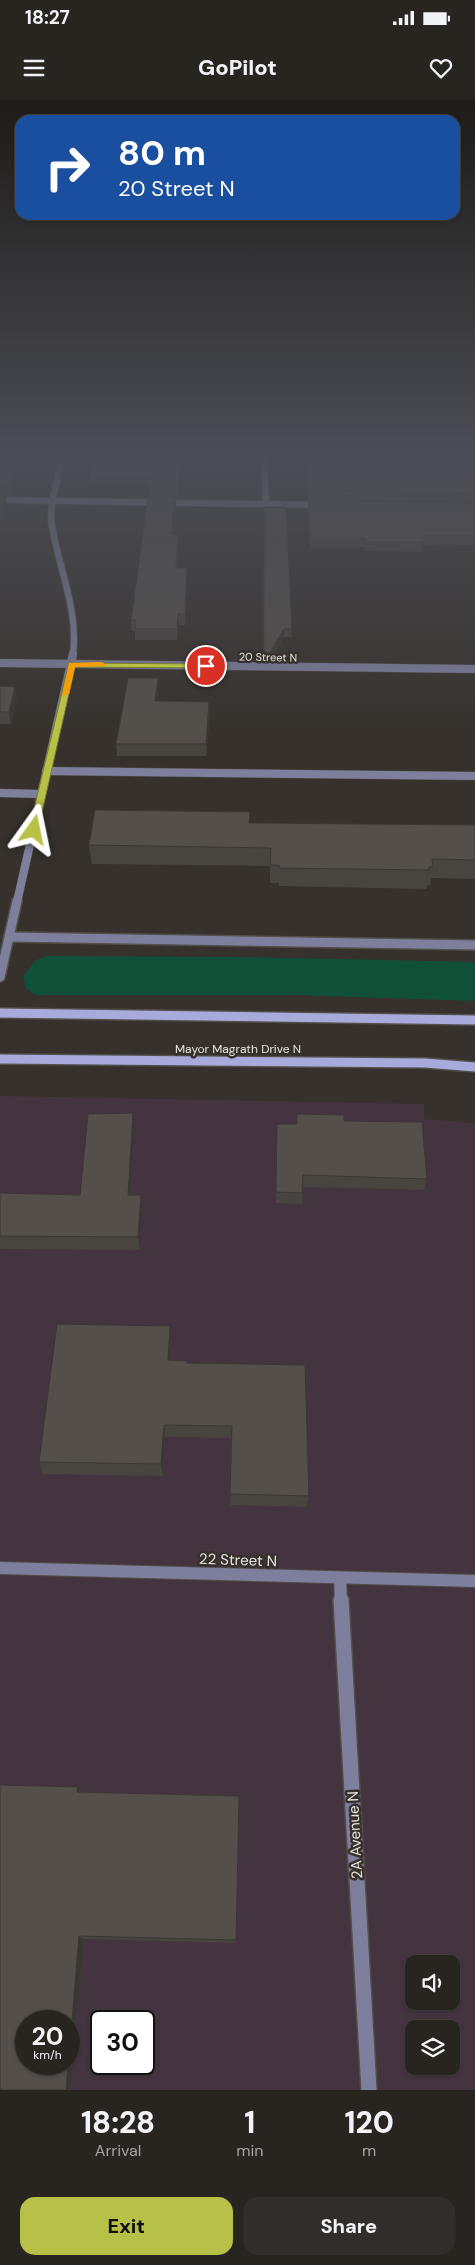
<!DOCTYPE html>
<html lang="en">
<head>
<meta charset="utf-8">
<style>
	:root { --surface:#282521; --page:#302d2a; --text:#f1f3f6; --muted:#a5a5a5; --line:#44423f; --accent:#b8c147 }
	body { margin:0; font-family:"DM Sans",sans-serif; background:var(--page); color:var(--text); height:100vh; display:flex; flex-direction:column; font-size:19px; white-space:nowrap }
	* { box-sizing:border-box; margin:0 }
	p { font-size:16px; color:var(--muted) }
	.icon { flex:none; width:28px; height:28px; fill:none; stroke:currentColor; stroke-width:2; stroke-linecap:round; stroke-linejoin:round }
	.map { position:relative; height:1990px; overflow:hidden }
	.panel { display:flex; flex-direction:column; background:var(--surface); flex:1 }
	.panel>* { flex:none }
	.guide { position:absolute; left:15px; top:15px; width:445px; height:105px; border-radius:15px; box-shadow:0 1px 4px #0004,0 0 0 1px var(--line); background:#1a4fa0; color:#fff; overflow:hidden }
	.fabs { position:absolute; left:405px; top:1855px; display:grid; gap:10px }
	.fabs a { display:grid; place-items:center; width:55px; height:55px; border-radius:10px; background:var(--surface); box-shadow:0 1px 4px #0004,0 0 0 1px var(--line); font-size:25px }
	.speed { position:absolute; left:15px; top:1910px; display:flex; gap:10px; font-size:25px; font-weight:700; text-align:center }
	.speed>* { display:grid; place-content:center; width:65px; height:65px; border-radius:50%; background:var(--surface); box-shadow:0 1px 4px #0004,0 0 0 1px var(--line); line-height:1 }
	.speed small { font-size:12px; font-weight:400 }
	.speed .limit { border:2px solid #111; border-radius:8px; background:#fff; color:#111 }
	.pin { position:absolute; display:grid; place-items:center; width:42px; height:42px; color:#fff; margin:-21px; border:2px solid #fff; border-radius:50%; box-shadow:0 1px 5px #0007 }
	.me { position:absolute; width:55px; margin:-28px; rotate:12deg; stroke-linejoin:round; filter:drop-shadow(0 0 4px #0008) }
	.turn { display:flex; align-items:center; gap:18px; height:105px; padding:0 20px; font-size:22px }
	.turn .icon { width:65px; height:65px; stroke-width:2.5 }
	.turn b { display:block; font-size:35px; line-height:42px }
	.eta { display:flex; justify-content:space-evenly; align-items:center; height:85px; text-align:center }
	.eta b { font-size:30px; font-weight:800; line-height:35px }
	.action { display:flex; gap:10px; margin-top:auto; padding:10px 20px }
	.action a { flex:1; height:58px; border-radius:15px; background:var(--accent); color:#111; font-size:20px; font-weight:800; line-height:58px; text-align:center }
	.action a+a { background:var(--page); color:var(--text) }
	.status { display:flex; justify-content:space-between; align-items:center; height:35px; padding:0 25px; background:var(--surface); direction:ltr }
	.status svg { height:14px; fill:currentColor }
	header { display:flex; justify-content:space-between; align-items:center; height:65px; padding:0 20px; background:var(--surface); font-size:22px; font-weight:800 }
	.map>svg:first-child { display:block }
	.industrial { fill:#44343f; fill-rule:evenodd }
	.green { fill:#105039 }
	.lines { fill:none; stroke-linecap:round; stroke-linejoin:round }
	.lane-casing { stroke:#524e49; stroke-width:9 }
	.street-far4-casing { stroke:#524e49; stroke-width:8 }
	.street-far3-casing { stroke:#524e49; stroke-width:9 }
	.street-far2-casing { stroke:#524e49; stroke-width:12 }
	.street-far1-casing { stroke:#524e49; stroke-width:14 }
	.street-casing { stroke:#524e49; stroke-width:18 }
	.secondary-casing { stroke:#524e49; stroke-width:12 }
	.lane { stroke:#7d7f9d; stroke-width:8 }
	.street-far4 { stroke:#7d7f9d; stroke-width:6 }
	.street-far3 { stroke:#7d7f9d; stroke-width:8 }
	.street-far2 { stroke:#7d7f9d; stroke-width:9 }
	.street-far1 { stroke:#7d7f9d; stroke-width:12 }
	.street { stroke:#7d7f9d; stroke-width:15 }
	.secondary { stroke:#a7aada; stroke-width:9 }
	.wall { fill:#484440 }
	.shaded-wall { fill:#3b3734 }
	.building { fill:#544f4a; stroke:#3b3734 }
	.route { fill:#b8c147; stroke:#787d2e }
	.slow { fill:#f59e0b }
	.labels { text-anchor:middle; stroke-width:5; stroke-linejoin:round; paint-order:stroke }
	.far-street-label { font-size:11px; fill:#e7e4e1; stroke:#36312c }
	.street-label { font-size:12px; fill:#e7e4e1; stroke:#36312c }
	.near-street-label { font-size:15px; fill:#e7e4e1; stroke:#36312c }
</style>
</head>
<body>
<div class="status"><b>18:27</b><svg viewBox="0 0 49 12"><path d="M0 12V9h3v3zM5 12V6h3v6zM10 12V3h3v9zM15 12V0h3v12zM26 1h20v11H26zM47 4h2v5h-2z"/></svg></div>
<header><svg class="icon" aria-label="menu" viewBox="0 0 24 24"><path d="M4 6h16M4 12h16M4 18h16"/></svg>GoPilot<svg class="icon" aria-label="heart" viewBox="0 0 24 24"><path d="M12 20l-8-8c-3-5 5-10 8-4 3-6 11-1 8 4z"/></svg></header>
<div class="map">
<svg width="475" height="1990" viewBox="0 0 475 1990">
	<rect width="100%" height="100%" fill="#36312c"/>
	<path class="industrial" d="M 0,996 L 424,1004 L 424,1019 L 475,1023 L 475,1990 L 0,1990 ZM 414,1864 L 451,1864 L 451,1901 L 414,1901 ZM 26,1921 L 69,1921 L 69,1964 L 26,1964 ZM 101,1921 L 144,1921 L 144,1964 L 101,1964 ZM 414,1929 L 451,1929 L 451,1966 L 414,1966 Z"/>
	<path class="green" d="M 47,856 L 238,857 L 475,862 L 475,901 L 298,895 L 35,895 L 26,888 L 23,876 L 36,860 Z"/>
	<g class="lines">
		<defs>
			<g id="lane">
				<path d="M 46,671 L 475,676"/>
				<path d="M 0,693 L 41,694"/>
			</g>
			<g id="street-far4">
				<path d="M 62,358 C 59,375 50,403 51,419 C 57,465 79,508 73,555"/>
				<path d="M 264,358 L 266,404"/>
				<path d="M 0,400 L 322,405"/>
			</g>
			<g id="street-far3">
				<path d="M 0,563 L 475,569"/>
				<path d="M 17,802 L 73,554"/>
			</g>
			<g id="street-far2">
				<path d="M 11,837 L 475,845"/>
				<path d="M 0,877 L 17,801"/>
			</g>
			<g id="street-far1">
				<path d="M 0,1468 L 475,1481"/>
				<path d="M 340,1479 L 341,1502"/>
			</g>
			<path id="street" d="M 341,1500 L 369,1990"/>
			<g id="secondary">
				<path d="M 0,913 L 475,920"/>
				<path d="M 0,959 L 425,963 L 475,967"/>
			</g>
		</defs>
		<use href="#lane" class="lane-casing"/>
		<use href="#street-far4" class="street-far4-casing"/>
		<use href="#street-far3" class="street-far3-casing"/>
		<use href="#street-far2" class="street-far2-casing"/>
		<use href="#street-far1" class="street-far1-casing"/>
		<use href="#street" class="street-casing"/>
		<use href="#secondary" class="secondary-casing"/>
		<use href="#lane" class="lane"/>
		<use href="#street-far4" class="street-far4"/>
		<use href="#street-far3" class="street-far3"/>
		<use href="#street-far2" class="street-far2"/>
		<use href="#street-far1" class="street-far1"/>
		<use href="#street" class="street"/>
		<use href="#secondary" class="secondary"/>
	</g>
	<g class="wall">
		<path d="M 0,358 L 8,359 L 17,361 L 18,369 L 10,395 L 0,395 Z"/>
		<path d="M 168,358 L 167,363 L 180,363 L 180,371 L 177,398 L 175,398 L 176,408 L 173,435 L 178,435 L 179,446 L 177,468 L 187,468 L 187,479 L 185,525 L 179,525 L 177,540 L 135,540 L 135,531 L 132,531 L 131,520 L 150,397 L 150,386 L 89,384 L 89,376 Z"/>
		<path d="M 312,358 L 475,358 L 475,402 L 308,400 L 307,364 L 312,364 Z"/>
		<path d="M 309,400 L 475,403 L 475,445 L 424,446 L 423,452 L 365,451 L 364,447 L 310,447 L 308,410 Z"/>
		<path d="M 264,407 L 292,529 L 291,537 L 284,537 L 270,561 L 263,561 Z"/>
		<path d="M 158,578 L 158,590 L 157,601 L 210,614 L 206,656 L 117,656 L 116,644 Z"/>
		<path d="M 0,586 L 17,598 L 11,624 L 0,624 Z"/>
		<path d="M 250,723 L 475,725 L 475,779 L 431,778 L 430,785 L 427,785 L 426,789 L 279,786 L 279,783 L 270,783 L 270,766 L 92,764 L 89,745 Z"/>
		<path d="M 344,1021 L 427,1079 L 424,1090 L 303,1087 L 302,1104 L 276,1103 L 277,1024 L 297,1024 Z"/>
		<path d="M 135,1028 L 131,1095 L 141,1095 L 143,1108 L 140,1150 L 0,1149 L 0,1093 L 80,1095 Z"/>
		<path d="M 171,1239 L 170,1260 L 187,1263 L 309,1396 L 307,1407 L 230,1405 L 231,1338 L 165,1337 L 163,1376 L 43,1374 L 39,1362 Z"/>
		<path d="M 81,1693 L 239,1696 L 236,1843 L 84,1839 L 71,1990 L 0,1990 Z"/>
	</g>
	<g class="shaded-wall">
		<path d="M 17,361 L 18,369 L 10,395 L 9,387 Z"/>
		<path d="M 180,363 L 180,371 L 177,398 L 177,390 Z"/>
		<path d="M 6,396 L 7,405 L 0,427 L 0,414 Z"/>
		<path d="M 175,397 L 176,408 L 171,446 L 171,435 Z"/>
		<path d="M 178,435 L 179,446 L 176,479 L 176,468 Z"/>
		<path d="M 187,468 L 187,479 L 185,525 L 185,514 Z"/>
		<path d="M 178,514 L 179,525 L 177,540 L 177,529 Z"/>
		<path d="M 284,529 L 284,537 L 270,561 L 270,552 Z"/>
		<path d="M 158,578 L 158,590 L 155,613 L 155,601 Z"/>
		<path d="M 15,587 L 17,598 L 11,624 L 9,612 Z"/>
		<path d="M 209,602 L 210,614 L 206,656 L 206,644 Z"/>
		<path d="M 133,1013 L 135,1028 L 130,1108 L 128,1095 Z"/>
		<path d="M 141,1095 L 143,1108 L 140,1150 L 138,1137 Z"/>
		<path d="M 170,1226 L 171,1239 L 169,1273 L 168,1260 Z"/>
		<path d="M 164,1325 L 165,1337 L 163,1376 L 161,1364 Z"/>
		<path d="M 79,1836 L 84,1839 L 71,1990 L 66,1990 Z"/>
	</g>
	<g class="building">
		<path d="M 0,358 L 5,358 L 17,361 L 9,387 L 0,387 Z"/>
		<path d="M 93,358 L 166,358 L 165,363 L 180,363 L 177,390 L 149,389 L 151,378 L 89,376 Z"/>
		<path d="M 314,358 L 475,358 L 475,393 L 308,390 L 307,364 L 312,364 L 312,360 L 314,360 Z"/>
		<path d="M 0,396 L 6,396 L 0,414 Z"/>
		<path d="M 148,397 L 175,397 L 171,435 L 178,435 L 176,468 L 187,468 L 185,514 L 178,514 L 177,529 L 135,529 L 135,520 L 131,520 Z"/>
		<path d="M 309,400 L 475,403 L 475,436 L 423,436 L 425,442 L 366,442 L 365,438 L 311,438 Z"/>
		<path d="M 264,407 L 286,407 L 292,529 L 284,529 L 270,552 L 264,552 Z"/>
		<path d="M 128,578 L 158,578 L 155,601 L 209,602 L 206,644 L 116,644 Z"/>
		<path d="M 0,586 L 15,587 L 9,612 L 0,612 Z"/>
		<path d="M 95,710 L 250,712 L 249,723 L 475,725 L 475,760 L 432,759 L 433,767 L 429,767 L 429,770 L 279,768 L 279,765 L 270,765 L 271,748 L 89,745 Z"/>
		<path d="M 133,1013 L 128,1095 L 141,1095 L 138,1137 L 0,1136 L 0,1093 L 80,1095 L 88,1014 Z"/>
		<path d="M 297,1014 L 344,1015 L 344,1021 L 422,1022 L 427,1079 L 303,1075 L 302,1093 L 276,1092 L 277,1024 L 297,1024 Z"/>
		<path d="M 57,1224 L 170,1226 L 168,1260 L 187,1261 L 187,1263 L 305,1265 L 309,1396 L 230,1394 L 232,1326 L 164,1325 L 161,1364 L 39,1362 Z"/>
		<path d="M 0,1685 L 78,1687 L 77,1692 L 239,1696 L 236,1840 L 79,1836 L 69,1958 L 69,1921 L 26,1921 L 26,1964 L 68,1964 L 66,1990 L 0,1990 Z"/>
	</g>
	<linearGradient id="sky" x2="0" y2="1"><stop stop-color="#1e1b18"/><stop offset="0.56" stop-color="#4c4e56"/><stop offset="1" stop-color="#4c4e56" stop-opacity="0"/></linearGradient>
	<rect width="475" height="637" fill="url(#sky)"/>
	<path class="route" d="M 69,563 L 206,564 L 210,566 L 206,568 L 75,567 L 38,730 L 34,732 L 29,730 Z"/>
	<path class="slow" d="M 102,562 L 106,565 L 105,566 L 75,567 L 69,594 L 62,596 L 69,563 Z"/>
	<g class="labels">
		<g class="far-street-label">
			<text transform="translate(268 557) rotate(1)" y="4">20 Street N</text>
		</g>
		<g class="street-label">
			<text x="238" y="953">Mayor Magrath Drive N</text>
		</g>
		<g class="near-street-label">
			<text transform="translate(238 1460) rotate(2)" y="5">22 Street N</text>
			<text transform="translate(355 1735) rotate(-93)" y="5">2A Avenue N</text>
		</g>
	</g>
</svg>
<div class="fabs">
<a><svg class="icon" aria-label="sound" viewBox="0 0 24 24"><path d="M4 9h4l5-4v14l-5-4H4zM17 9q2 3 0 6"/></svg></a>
<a><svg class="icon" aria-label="layers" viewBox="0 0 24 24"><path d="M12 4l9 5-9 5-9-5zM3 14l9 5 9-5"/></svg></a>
</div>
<div class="speed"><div>20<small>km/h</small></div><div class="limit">30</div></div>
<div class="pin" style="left:206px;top:566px;background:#d93025"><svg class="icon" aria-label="arrive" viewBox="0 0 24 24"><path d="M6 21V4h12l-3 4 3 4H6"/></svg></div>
<svg class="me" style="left:34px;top:730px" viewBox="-20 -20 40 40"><path d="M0-17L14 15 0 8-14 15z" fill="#b8c147" stroke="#fff" stroke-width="4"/></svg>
<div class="guide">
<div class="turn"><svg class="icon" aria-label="right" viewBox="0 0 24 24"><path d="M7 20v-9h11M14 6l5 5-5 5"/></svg><div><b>80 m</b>20 Street N</div></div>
</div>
</div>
<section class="panel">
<div class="eta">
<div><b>18:28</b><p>Arrival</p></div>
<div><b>1</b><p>min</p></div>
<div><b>120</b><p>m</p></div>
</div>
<div class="action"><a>Exit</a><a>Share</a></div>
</section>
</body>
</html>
